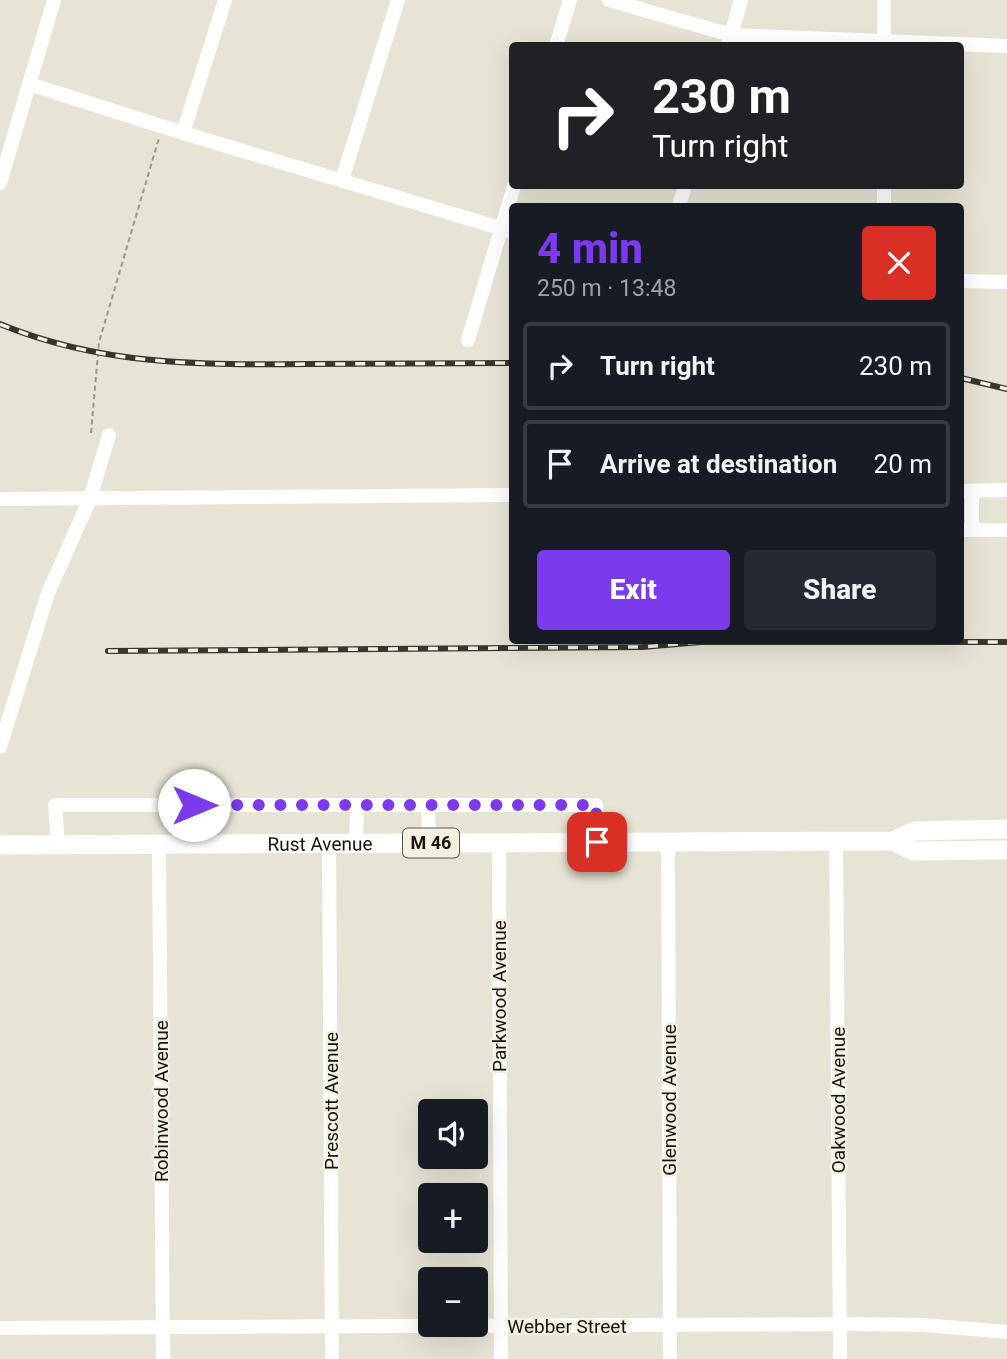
<!DOCTYPE html>
<html lang="en">
<head>
<meta charset="utf-8">
<style>
	:root { --surface:#171b24; --page:#242831; --text:#f1f3f6; --muted:#9ea1a6; --line:#363941; --accent:#7c3aed }
	body { margin:0; font-family:Roboto,sans-serif; background:var(--page); color:var(--text); height:100vh; display:flex; flex-direction:column; font-size:26px; white-space:nowrap }
	* { box-sizing:border-box; margin:0 }
	p { font-size:23px; color:var(--muted) }
	.icon { flex:none; width:38px; height:38px; fill:none; stroke:currentColor; stroke-width:2; stroke-linecap:round; stroke-linejoin:round }
	.map { position:relative; flex:1; overflow:hidden }
	.panel { position:absolute; left:509px; top:203px; width:455px; height:441px; display:flex; flex-direction:column; background:var(--surface); border-radius:7px; box-shadow:0 7px 28px #0002 }
	.panel>* { flex:none }
	.hud { position:absolute; left:509px; top:42px; width:455px; height:147px; border-radius:7px; box-shadow:0 7px 28px #0002; background:#202124; color:#fff; overflow:hidden }
	.fabs { position:absolute; left:418px; top:1099px; display:grid; gap:14px }
	.fabs a { display:grid; place-items:center; width:70px; height:70px; border-radius:7px; background:var(--surface); box-shadow:0 7px 28px #0002; font-size:35px }
	.pin { position:absolute; display:grid; place-items:center; width:60px; height:60px; color:#fff; margin:-30px; border-radius:14px; box-shadow:0 4px 10px #0006 }
	.me { position:absolute; width:77px; margin:-38px; rotate:90deg; stroke-linejoin:round; filter:drop-shadow(0 0 5px #0008) }
	.turn { display:flex; align-items:center; gap:24px; height:147px; padding:0 28px; font-size:32px }
	.turn .icon { width:91px; height:91px; stroke-width:2.5 }
	.turn b { display:block; font-size:49px; line-height:60px }
	.round { display:grid; place-items:center; flex:none; width:74px; height:74px; border-radius:7px; background:var(--page) }
	.overview { display:flex; align-items:center; justify-content:space-between; height:119px; padding:0 28px }
	h1 { font-size:42px; font-weight:800; line-height:52px; color:var(--accent) }
	.primary-button { display:flex; gap:14px; margin-top:auto; padding:14px 28px }
	.primary-button a { flex:1; height:80px; border-radius:7px; background:var(--accent); color:#fff; font-size:28px; font-weight:800; line-height:80px; text-align:center }
	.primary-button a+a { background:var(--page); color:var(--text) }
	ul { padding:0; list-style:none }
	li { display:flex; align-items:center; gap:21px; height:88px; margin:0 14px 10px; padding:0 14px; border:4px solid var(--line); border-radius:7px }
	li div { flex:1 }
	li b { display:block; font-size:26px }
	li em { font-style:normal }
	.map>svg:first-child { display:block }
	.lines { fill:none; stroke-linecap:round; stroke-linejoin:round }
	.path { stroke:#99988c; stroke-width:2; stroke-dasharray:5 3.5; stroke-linecap:butt }
	.minor { stroke:#fff; stroke-width:14 }
	.highway { stroke:#fff; stroke-width:19 }
	.rail-casing { stroke:#37362f; stroke-width:6 }
	.rail { stroke:#f3f1e2; stroke-width:3.5; stroke-dasharray:10; stroke-linecap:butt }
	.route { stroke:#7c3aed; stroke-width:12; stroke-dasharray:0 21.6 }
	.labels { text-anchor:middle; stroke-width:5; stroke-linejoin:round; paint-order:stroke }
	.shield { fill:#f3f1e2; stroke:#58574f; stroke-width:2 }
	.shield-label { font-size:18px; font-weight:bold; fill:#161510 }
	.street-label { font-size:19px; fill:#161510; stroke:#f3f1e2 }
</style>
</head>
<body>
<div class="map">
<svg width="1007" height="1359" viewBox="0 0 1007 1359">
	<rect width="100%" height="100%" fill="#e5e4d5"/>
	<g class="lines">
		<path class="path" d="M 91,433 L 99,342 L 159,138"/>
		<g class="minor">
			<path d="M 609,0 L 731,35 L 1007,46"/>
			<path d="M 884,0 L 884,46"/>
			<path d="M 556,46 L 570,0"/>
			<path d="M 728,46 L 741,0"/>
			<path d="M 29,84 L 183,133 L 513,232"/>
			<path d="M 183,133 L 225,0"/>
			<path d="M 342,180 L 398,0"/>
			<path d="M 0,183 L 54,0"/>
			<path d="M 679,206 L 685,186"/>
			<path d="M 884,206 L 884,186"/>
			<path d="M 961,281 L 1007,282"/>
			<path d="M 468,340 L 514,186"/>
			<path d="M 961,491 L 1007,490"/>
			<path d="M 0,499 L 513,495"/>
			<path d="M 961,530 L 972,530 L 972,491"/>
			<path d="M 972,530 L 1007,530"/>
			<path d="M 0,747 L 48,593 L 90,499 L 109,435"/>
			<path d="M 194,805 L 195,844"/>
			<path d="M 428,805 L 429,843"/>
			<path d="M 836,840 L 840,1359"/>
			<path d="M 668,841 L 670,1359"/>
			<path d="M 329,842 L 332,1359"/>
			<path d="M 356,842 L 357,805"/>
			<path d="M 499,842 L 501,1359"/>
			<path d="M 58,844 L 55,805 L 596,805 L 597,842"/>
			<path d="M 159,844 L 163,1359"/>
			<path d="M 0,1328 L 852,1324 L 923,1325 L 1007,1332"/>
		</g>
		<g class="highway">
			<path d="M 893,841 L 913,851 L 1007,850"/>
			<path id="s1" d="M 0,845 L 893,841 L 915,831 L 1007,829"/>
		</g>
		<defs>
			<g id="rail">
				<path d="M 0,324 C 102,366 202,365 310,364 C 378,364 445,363 513,363"/>
				<path d="M 961,378 L 1007,389"/>
				<path d="M 108,651 L 642,647 L 701,642 L 1007,642"/>
			</g>
		</defs>
		<use href="#rail" class="rail-casing"/>
		<use href="#rail" class="rail"/>
	</g>
	<g class="lines">
		<path class="route" d="M 194,805 L 596,805 L 597,842"/>
	</g>
	<g class="labels">
		<rect class="shield" x="403" y="828.5" width="56" height="29" rx="5"/>
		<g class="shield-label">
			<text x="431" y="849">M 46</text>
		</g>
		<g class="street-label">
			<text dy="7" stroke="none"><textPath href="#s1" startOffset="320">Rust Avenue</textPath></text>
			<text transform="translate(499 996) rotate(-90)" y="7">Parkwood Avenue</text>
			<text transform="translate(669 1100) rotate(-90)" y="7">Glenwood Avenue</text>
			<text transform="translate(838 1100) rotate(-90)" y="7">Oakwood Avenue</text>
			<text transform="translate(161 1101) rotate(-90)" y="7">Robinwood Avenue</text>
			<text transform="translate(331 1101) rotate(-90)" y="7">Prescott Avenue</text>
			<text x="567" y="1333">Webber Street</text>
		</g>
	</g>
</svg>
<div class="fabs">
<a><svg class="icon" aria-label="sound" viewBox="0 0 24 24"><path d="M4 9h4l5-4v14l-5-4H4zM17 9q2 3 0 6"/></svg></a>
<a>+</a>
<a>−</a>
</div>
<div class="pin" style="left:597px;top:842px;background:#d93025"><svg class="icon" aria-label="arrive" viewBox="0 0 24 24"><path d="M6 21V4h12l-3 4 3 4H6"/></svg></div>
<svg class="me" style="left:194px;top:805px" viewBox="-20 -20 40 40"><circle r="19" fill="#fff"/><path d="M0-13L10 11 0 6-10 11z" fill="#7c3aed"/></svg>
<div class="hud">
<div class="turn"><svg class="icon" aria-label="right" viewBox="0 0 24 24"><path d="M7 20v-9h11M14 6l5 5-5 5"/></svg><div><b>230 m</b>Turn right</div></div>
</div>
<section class="panel">
<div class="overview"><div><h1>4 min</h1><p>250 m · 13:48</p></div><a class="round" style="background:#d93025;color:#fff"><svg class="icon" aria-label="close" viewBox="0 0 24 24"><path d="M6 6l12 12M18 6L6 18"/></svg></a></div>
<ul>
<li><svg class="icon" aria-label="right" viewBox="0 0 24 24"><path d="M7 20v-9h11M14 6l5 5-5 5"/></svg><div><b>Turn right</b></div><em>230 m</em></li>
<li><svg class="icon" aria-label="arrive" viewBox="0 0 24 24"><path d="M6 21V4h12l-3 4 3 4H6"/></svg><div><b>Arrive at destination</b></div><em>20 m</em></li>
</ul>
<div class="primary-button"><a>Exit</a><a>Share</a></div>
</section>
</div>
</body>
</html>
